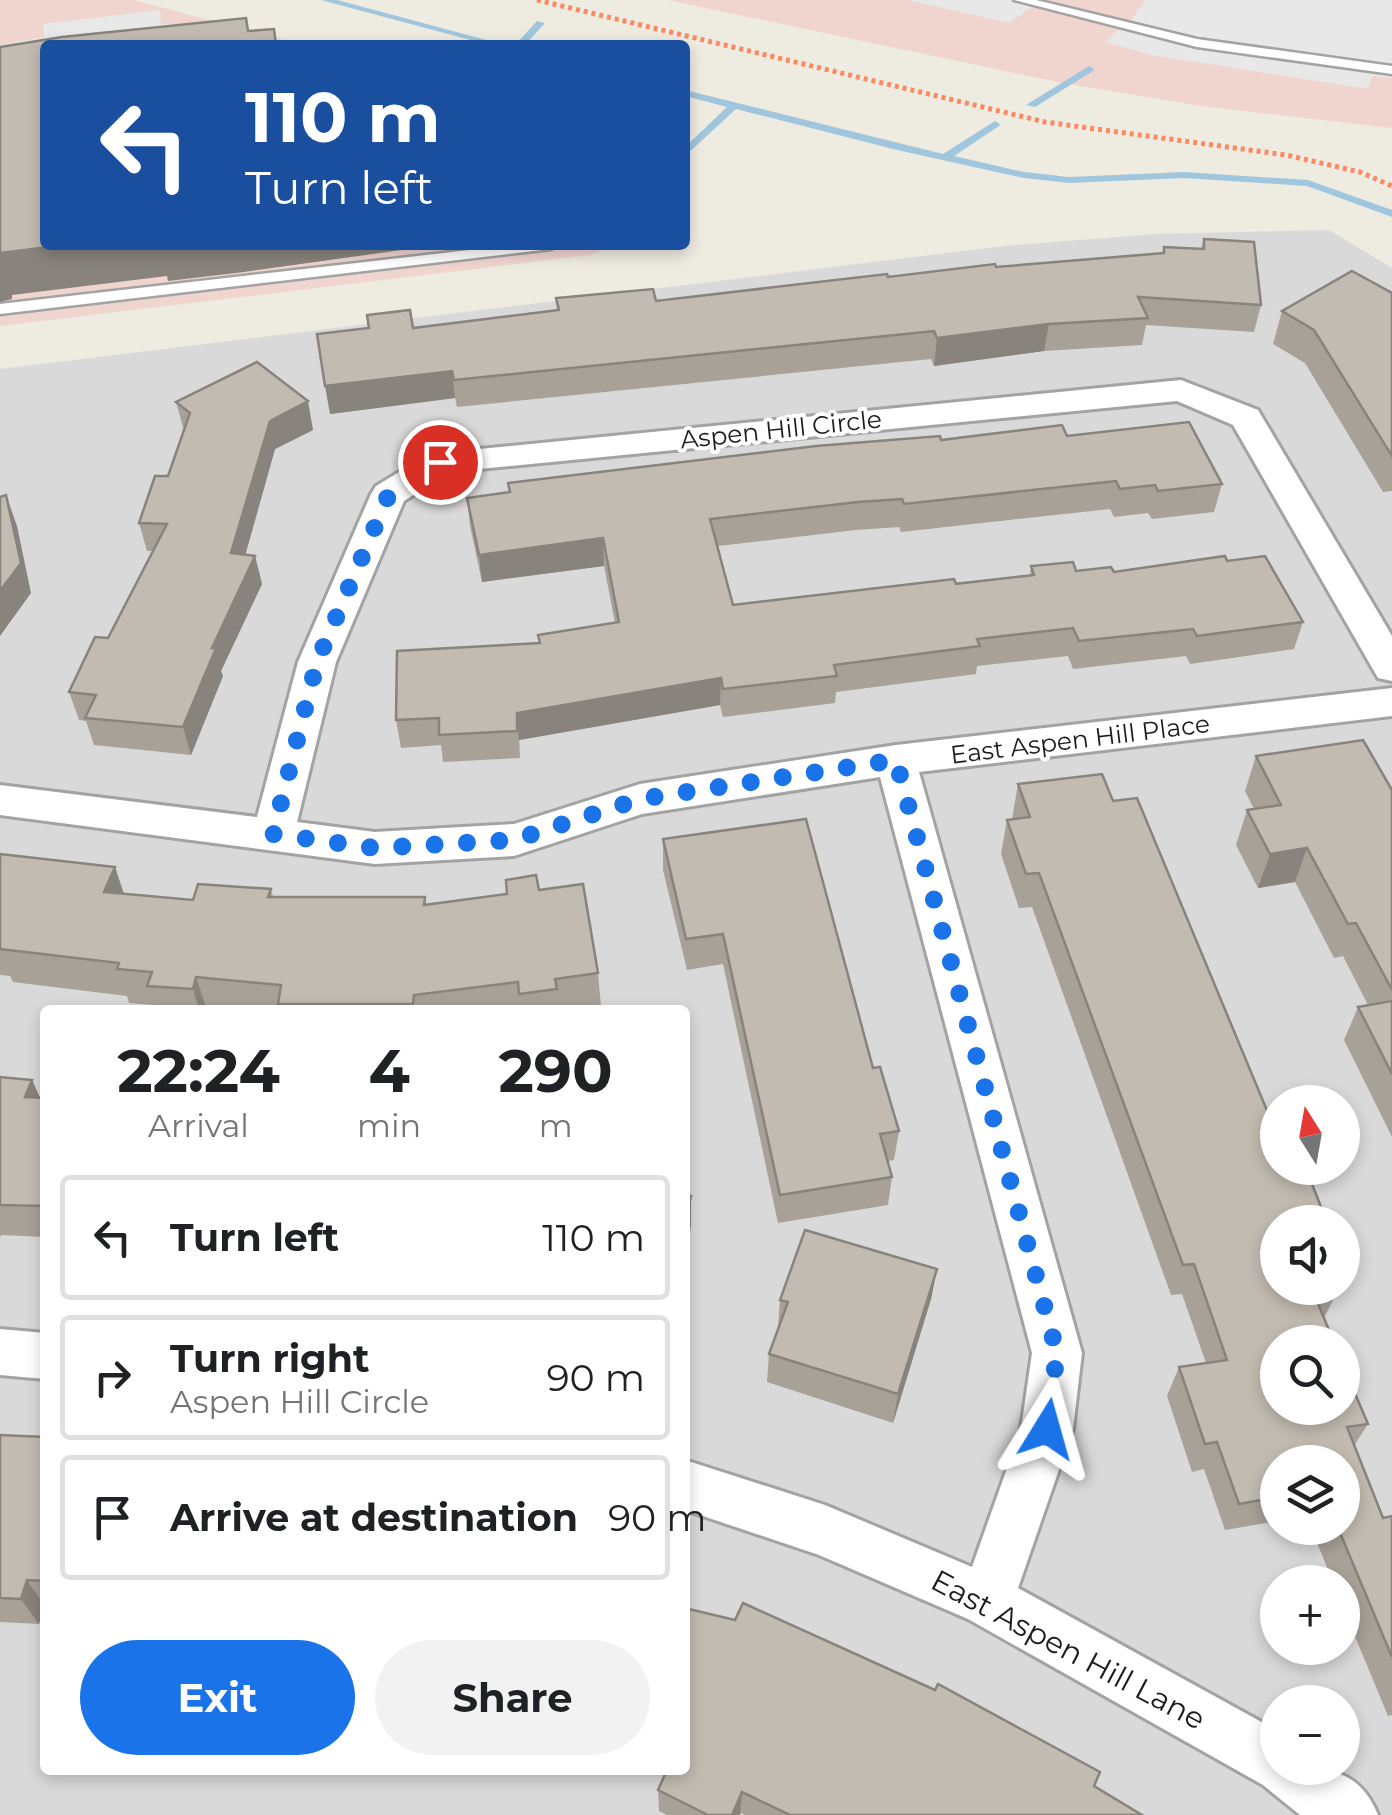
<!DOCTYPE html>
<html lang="en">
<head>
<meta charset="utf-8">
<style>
	:root { --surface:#fff; --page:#f2f2f2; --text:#202124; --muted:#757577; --line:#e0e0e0; --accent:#1a73e8 }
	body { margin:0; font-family:Montserrat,sans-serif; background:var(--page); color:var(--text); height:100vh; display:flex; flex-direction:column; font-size:38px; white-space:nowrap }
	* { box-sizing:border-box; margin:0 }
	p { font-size:32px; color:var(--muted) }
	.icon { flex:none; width:55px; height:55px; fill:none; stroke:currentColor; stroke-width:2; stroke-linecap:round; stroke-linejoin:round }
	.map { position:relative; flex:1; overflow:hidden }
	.details { position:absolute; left:40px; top:1005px; width:650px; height:770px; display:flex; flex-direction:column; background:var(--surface); border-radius:10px; box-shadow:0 5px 15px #0003 }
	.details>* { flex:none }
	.top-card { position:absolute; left:40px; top:40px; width:650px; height:210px; border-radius:10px; box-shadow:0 5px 15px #0003; background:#1a4fa0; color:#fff; overflow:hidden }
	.needle { width:65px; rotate:349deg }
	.buttons { position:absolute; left:1260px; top:1085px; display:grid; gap:20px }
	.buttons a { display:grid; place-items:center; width:100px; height:100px; border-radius:50%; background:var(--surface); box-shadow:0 5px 15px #0003; font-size:50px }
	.pin { position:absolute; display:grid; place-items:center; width:85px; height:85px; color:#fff; margin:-42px; border:5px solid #fff; border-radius:50%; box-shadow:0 2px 10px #0007 }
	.me { position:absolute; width:110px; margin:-55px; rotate:8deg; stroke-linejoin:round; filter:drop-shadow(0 0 8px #0008) }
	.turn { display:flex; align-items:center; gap:35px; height:210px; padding:0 40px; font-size:45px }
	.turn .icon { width:130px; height:130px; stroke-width:2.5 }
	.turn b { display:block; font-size:70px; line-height:85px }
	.eta { display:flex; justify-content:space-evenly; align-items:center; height:170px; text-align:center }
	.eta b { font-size:60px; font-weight:700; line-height:70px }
	.action { display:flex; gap:20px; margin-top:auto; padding:20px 40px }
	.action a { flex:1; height:115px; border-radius:60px; background:var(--accent); color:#fff; font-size:40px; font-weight:700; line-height:115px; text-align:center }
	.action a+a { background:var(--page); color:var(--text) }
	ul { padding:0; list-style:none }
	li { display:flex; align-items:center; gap:30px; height:125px; margin:0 20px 15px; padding:0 20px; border:5px solid var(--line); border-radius:10px }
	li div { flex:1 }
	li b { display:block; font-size:38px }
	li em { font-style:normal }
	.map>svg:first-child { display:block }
	.residential { fill:#dad9d9; fill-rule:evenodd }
	.commercial { fill:#f0d5cf }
	.parking { fill:#e8e8e8 }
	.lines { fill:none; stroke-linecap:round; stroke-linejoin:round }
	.stream { fill:#a0c6dd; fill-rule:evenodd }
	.service-casing { stroke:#a3a3a3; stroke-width:5 }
	.minor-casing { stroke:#a3a3a3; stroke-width:6 }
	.path { stroke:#fd8963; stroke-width:5; stroke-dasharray:4 4; stroke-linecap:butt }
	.service { fill:#fff; fill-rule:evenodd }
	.minor { fill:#fff; fill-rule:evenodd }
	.wall { fill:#a7a198 }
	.shaded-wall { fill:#88837c }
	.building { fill:#c2bbb1; stroke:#88837c; stroke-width:2.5 }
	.route { stroke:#1a73e8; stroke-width:18; stroke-dasharray:0 32.4 }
	.labels { text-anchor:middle; stroke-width:8; stroke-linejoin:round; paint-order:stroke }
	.street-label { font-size:25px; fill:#1c1c1c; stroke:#fff }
	.near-street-label { font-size:30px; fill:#1c1c1c; stroke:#fff }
</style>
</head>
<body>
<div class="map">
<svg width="1392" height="1815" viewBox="0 0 1392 1815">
	<rect width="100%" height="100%" fill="#eeebe1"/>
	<path class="residential" d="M 1329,230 L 1392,268 L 1392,1815 L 0,1815 L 0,369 L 1004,246 L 1156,234 ZM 45,1010 L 685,1010 L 685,1770 L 45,1770 ZM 1278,1102 L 1342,1102 L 1342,1168 L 1278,1168 ZM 1278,1222 L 1342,1222 L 1342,1288 L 1278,1288 ZM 1278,1342 L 1342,1342 L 1342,1408 L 1278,1408 ZM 1278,1462 L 1342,1462 L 1342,1528 L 1278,1528 ZM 1278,1582 L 1342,1582 L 1342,1648 L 1278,1648 ZM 1278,1702 L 1342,1702 L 1342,1768 L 1278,1768 Z"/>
	<g class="commercial">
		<path d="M 0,0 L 134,0 L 303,45 L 45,45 L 45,245 L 613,245 L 591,255 L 0,326 Z"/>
		<path d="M 668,0 L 1392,0 L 1392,128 L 1208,107 L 1062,83 Z"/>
	</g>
	<g class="parking">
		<path d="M 908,0 L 1042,0 L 1009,23 Z"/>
		<path d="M 1145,0 L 1392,0 L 1392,78 L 1372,76 L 1368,89 L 1152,55 L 1105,42 L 1132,19 Z"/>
		<path d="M 160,10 L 161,24 L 208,24 L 45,45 L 0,76 L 0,45 L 44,37 L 43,24 Z"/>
	</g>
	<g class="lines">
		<g class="stream">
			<path d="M 321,0 L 337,0 L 505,45 L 489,45 Z"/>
			<path d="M 537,21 L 545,23 L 525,45 L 515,45 Z"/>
			<path d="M 1089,66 L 1094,69 L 1093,71 L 1035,107 L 1026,105 Z"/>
			<path d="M 685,90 L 943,154 L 995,121 L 1000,124 L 999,126 L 954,156 L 1024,172 L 1069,177 L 1184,172 L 1308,180 L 1392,210 L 1392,217 L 1307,186 L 1184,178 L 1069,183 L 1024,178 L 897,150 L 736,109 L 685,156 L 685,147 L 727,107 L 685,96 Z"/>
		</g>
		<defs>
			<g id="service">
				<path d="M 1014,0 L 1036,0 L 1197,39 L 1392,66 L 1392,74 L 1197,47 Z"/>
				<path d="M 513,245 L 558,245 L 551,249 L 0,314 L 0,304 Z"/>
			</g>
			<g id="minor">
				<path d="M 1181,380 L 1258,410 L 1392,636 L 1392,681 L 1378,678 L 1233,425 L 1177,401 L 449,472 L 404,501 L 336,662 L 297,822 L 375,832 L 514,824 L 640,784 L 896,745 L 1392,688 L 1392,716 L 919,772 L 1082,1353 L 1073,1429 L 1018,1588 L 1278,1731 L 1278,1768 C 1324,1768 1358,1766 1378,1815 L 1300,1815 L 1263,1785 L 968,1619 L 819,1555 L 685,1510 L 685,1460 L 825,1505 L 972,1567 L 1021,1429 L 1032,1353 L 880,777 L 642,814 L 514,856 L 375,864 L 0,815 L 0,785 L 257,817 L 298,662 L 371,494 L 376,486 L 429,454 Z"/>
				<path d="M 0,1329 L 45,1333 L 45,1379 L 0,1375 Z"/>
			</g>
		</defs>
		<use href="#service" class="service-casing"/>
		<use href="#minor" class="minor-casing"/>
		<path class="path" d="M 537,0 L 1045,122 L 1286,155 L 1360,172 L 1392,186"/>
		<use href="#service" class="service"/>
		<use href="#minor" class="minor"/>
	</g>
	<g class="wall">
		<path d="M 1204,239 L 1261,305 L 1254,332 L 1146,325 L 1142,345 L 1044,351 L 934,366 L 931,359 L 457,407 L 455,398 L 330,414 L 413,328 L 557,311 L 556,298 L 656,301 L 888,277 L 1162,253 L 1164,247 L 1201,249 Z"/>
		<path d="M 1392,293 L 1392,491 L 1383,492 L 1305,363 L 1273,344 L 1282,311 Z"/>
		<path d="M 176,402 L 313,430 L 275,449 L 245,555 L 255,556 L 262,584 L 221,671 L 223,676 L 191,755 L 94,745 L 86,721 L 79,720 L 69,692 L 108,638 L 153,551 L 147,551 L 139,523 L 168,476 L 184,431 Z"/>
		<path d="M 1067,436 L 1222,484 L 1214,512 L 1152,519 L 1148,513 L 1114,517 L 1110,509 L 901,532 L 899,527 L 856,530 L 718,546 L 733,605 L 1030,575 L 1031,566 L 1076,571 L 1114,572 L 1227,561 L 1303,622 L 1294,649 L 1190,664 L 1186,656 L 1073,669 L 1068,656 L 977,666 L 976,674 L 836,692 L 835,703 L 723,717 L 720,705 L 519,740 L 520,758 L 443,762 L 441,745 L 401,748 L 396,720 L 539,643 L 538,635 L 615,623 L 604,566 L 482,582 L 470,526 L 467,498 L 509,493 L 508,483 L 941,440 Z"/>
		<path d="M 1256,756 L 1392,790 L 1392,1137 L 1344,1040 L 1358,1007 L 1368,1005 L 1343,956 L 1334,958 L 1295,882 L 1258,888 L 1236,845 L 1247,810 L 1254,809 L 1245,791 Z"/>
		<path d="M 1018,784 L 1278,1222 L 1335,1296 L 1324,1318 L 1368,1424 L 1354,1446 L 1383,1518 L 1392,1516 L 1392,1715 L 1388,1716 L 1342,1605 L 1342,1582 L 1333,1582 L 1311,1528 L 1342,1528 L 1342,1462 L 1278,1462 L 1278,1521 L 1225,1530 L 1204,1469 L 1192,1472 L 1167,1396 L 1179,1367 L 1206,1363 L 1182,1294 L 1171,1295 L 1032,907 L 1019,908 L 1001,854 L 1007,820 L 1012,819 Z"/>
		<path d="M 663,839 L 873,1068 L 899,1131 L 894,1160 L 888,1161 L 892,1177 L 888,1205 L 778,1223 L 723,964 L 687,970 L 663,870 Z"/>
		<path d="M 0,854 L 115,867 L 124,894 L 193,900 L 271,889 L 273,897 L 425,897 L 426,905 L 539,890 L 598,973 L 601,1006 L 575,1010 L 155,1010 L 154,1005 L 129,1003 L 127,996 L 13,982 L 10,976 L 0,975 Z"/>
		<path d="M 0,1077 L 32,1080 L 40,1098 L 45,1098 L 45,1237 L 1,1235 L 0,1238 Z"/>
		<path d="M 937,1269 L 931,1299 L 893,1423 L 767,1382 L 769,1354 L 778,1327 L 780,1300 Z"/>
		<path d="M 0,1435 L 45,1437 L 45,1605 L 39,1624 L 0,1622 Z"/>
		<path d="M 1094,1786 L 1142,1815 L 745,1815 L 741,1813 L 740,1815 L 667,1815 L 659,1811 L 658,1790 Z"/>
	</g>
	<g class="shaded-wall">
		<path d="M 65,245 L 437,245 L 244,272 L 168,281 L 167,276 L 12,295 L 12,299 L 0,302 L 0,253 Z"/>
		<path d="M 1049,324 L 1044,351 L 934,366 L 937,338 Z"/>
		<path d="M 452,371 L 455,398 L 330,414 L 325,386 Z"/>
		<path d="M 308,401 L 313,430 L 275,449 L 238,581 L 231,553 L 270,421 Z"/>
		<path d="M 6,495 L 17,526 L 31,593 L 0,636 L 0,591 Z"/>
		<path d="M 603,538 L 604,566 L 482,582 L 479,555 Z"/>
		<path d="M 255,556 L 262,584 L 221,671 L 223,676 L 191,755 L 183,727 L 212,648 Z"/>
		<path d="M 721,678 L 720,705 L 519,740 L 520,758 L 517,713 Z"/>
		<path d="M 1307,848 L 1295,882 L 1258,888 L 1270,854 Z"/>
		<path d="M 115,867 L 126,901 L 104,892 Z"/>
		<path d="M 196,977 L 207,1010 L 199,1010 L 193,989 Z"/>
		<path d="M 32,1080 L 45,1109 L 25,1097 Z"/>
		<path d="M 691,1196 L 691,1227 L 685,1255 L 685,1223 Z"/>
		<path d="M 937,1269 L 931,1299 L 893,1423 L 898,1394 Z"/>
		<path d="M 27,1580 L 44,1605 L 39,1624 L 21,1599 Z"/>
		<path d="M 742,1792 L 740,1815 L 732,1815 Z"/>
	</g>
	<g class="building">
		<path d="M 246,18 L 248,31 L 274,29 L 276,45 L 45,45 L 45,245 L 65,245 L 0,253 L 0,47 L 62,37 Z"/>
		<path d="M 1204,239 L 1254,242 L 1261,305 L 1138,297 L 1148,318 L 1049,324 L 937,338 L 934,331 L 454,380 L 452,371 L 325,386 L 317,334 L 369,328 L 367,315 L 410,310 L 413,328 L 559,310 L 556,298 L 653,289 L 656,301 L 887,274 L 888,277 L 995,264 L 996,267 L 1164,253 L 1164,247 L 1204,249 Z"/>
		<path d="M 1352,271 L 1392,293 L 1392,456 L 1314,330 L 1282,311 Z"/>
		<path d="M 257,362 L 308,401 L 270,421 L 231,553 L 255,556 L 212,648 L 216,648 L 183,727 L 85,718 L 96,695 L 69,692 L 95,637 L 108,638 L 167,524 L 139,523 L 155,476 L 168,476 L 190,413 L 176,402 Z"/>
		<path d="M 1189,422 L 1222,484 L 1158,491 L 1155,485 L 1120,489 L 1116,481 L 904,504 L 902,499 L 858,502 L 710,519 L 733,605 L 954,579 L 956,584 L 1034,575 L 1031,566 L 1073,562 L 1076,571 L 1111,567 L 1114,572 L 1225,556 L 1227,561 L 1265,556 L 1303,622 L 1197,636 L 1193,629 L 1079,641 L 1073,628 L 977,639 L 980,646 L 834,665 L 837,676 L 723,689 L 721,678 L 517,713 L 517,731 L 439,735 L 439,718 L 396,720 L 397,651 L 540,643 L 538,635 L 619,622 L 603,538 L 479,555 L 467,498 L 510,492 L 508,483 L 816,446 L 940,436 L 941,440 L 1062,425 L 1067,436 Z"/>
		<path d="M 6,495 L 21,563 L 0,591 L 0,497 Z"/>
		<path d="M 1363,740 L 1392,790 L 1392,990 L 1356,923 L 1348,924 L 1307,848 L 1270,854 L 1247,810 L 1281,805 L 1256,756 Z"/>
		<path d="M 1102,774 L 1113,801 L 1137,798 L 1278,1137 L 1278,1168 L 1290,1168 L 1292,1171 L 1306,1169 L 1327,1222 L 1278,1222 L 1278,1288 L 1332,1288 L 1335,1296 L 1316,1299 L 1334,1342 L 1278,1342 L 1278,1408 L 1342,1408 L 1342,1363 L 1368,1424 L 1347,1427 L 1383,1518 L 1392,1516 L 1392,1657 L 1338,1528 L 1342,1528 L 1342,1462 L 1278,1462 L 1278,1497 L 1239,1504 L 1217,1442 L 1205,1444 L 1179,1367 L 1227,1360 L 1194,1264 L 1183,1265 L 1039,873 L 1026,874 L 1007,820 L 1030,817 L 1018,784 Z"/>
		<path d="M 806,819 L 873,1068 L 880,1067 L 899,1131 L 880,1134 L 892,1177 L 780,1195 L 723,934 L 686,939 L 663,839 Z"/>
		<path d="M 0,854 L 115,867 L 104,892 L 193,900 L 198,884 L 271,889 L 268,897 L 425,897 L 424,905 L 507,894 L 506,880 L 536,875 L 539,890 L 583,884 L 598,973 L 555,979 L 557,989 L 519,994 L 518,982 L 414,995 L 413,1004 L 278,1004 L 281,985 L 196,977 L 193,989 L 147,986 L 152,972 L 117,969 L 119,963 L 0,949 Z"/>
		<path d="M 1392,1001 L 1392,1074 L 1358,1007 Z"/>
		<path d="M 0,1077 L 32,1080 L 25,1097 L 45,1098 L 45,1206 L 0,1205 Z"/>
		<path d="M 685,1195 L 691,1196 L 685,1223 Z"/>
		<path d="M 805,1230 L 937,1269 L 898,1394 L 769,1354 L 788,1302 L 780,1300 Z"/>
		<path d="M 0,1435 L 45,1437 L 45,1581 L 27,1580 L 21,1599 L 0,1598 Z"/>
		<path d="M 743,1603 L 935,1690 L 938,1684 L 1100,1772 L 1094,1786 L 1142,1815 L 790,1815 L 742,1792 L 732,1815 L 708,1815 L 658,1790 L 667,1770 L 685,1770 L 685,1608 L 735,1620 Z"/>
	</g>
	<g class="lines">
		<path class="route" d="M 440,462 L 389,494 L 317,662 L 273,834 L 375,848 L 514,840 L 640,799 L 896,760 L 1057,1353 L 1047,1429"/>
	</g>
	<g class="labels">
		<g class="street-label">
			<text transform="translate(781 429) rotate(-6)" y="9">Aspen Hill Circle</text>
			<text transform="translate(1080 739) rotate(-7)" y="9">East Aspen Hill Place</text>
		</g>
		<g class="near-street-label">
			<text transform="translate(1068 1650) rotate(28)" y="10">East Aspen Hill Lane</text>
		</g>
	</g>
</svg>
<div class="buttons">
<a><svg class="needle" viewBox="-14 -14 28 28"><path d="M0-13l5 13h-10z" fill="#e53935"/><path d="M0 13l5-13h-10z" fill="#757577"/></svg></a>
<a><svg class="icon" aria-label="sound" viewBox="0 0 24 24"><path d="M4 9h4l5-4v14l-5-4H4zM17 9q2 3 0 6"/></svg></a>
<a><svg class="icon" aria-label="search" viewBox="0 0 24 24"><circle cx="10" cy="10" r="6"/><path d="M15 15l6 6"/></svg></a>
<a><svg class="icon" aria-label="layers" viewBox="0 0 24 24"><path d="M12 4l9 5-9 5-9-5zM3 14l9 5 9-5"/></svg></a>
<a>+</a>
<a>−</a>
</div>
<div class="pin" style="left:440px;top:462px;background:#d93025"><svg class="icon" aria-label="arrive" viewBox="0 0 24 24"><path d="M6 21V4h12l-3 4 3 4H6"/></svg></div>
<svg class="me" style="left:1047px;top:1429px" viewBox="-20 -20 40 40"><path d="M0-17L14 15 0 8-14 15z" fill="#1a73e8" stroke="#fff" stroke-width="4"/></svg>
<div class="top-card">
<div class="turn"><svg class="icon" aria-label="left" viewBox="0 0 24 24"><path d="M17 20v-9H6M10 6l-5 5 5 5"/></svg><div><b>110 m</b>Turn left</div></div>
</div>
<section class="details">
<div class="eta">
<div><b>22:24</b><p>Arrival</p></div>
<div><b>4</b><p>min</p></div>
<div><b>290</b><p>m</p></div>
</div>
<ul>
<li><svg class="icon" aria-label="left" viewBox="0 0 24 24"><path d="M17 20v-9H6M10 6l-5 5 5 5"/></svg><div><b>Turn left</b></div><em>110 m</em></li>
<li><svg class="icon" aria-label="right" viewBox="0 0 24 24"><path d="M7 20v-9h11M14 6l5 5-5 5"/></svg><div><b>Turn right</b><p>Aspen Hill Circle</p></div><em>90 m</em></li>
<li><svg class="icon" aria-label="arrive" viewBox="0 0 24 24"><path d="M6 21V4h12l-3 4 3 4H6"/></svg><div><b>Arrive at destination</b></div><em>90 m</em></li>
</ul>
<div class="action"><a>Exit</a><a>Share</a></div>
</section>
</div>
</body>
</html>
